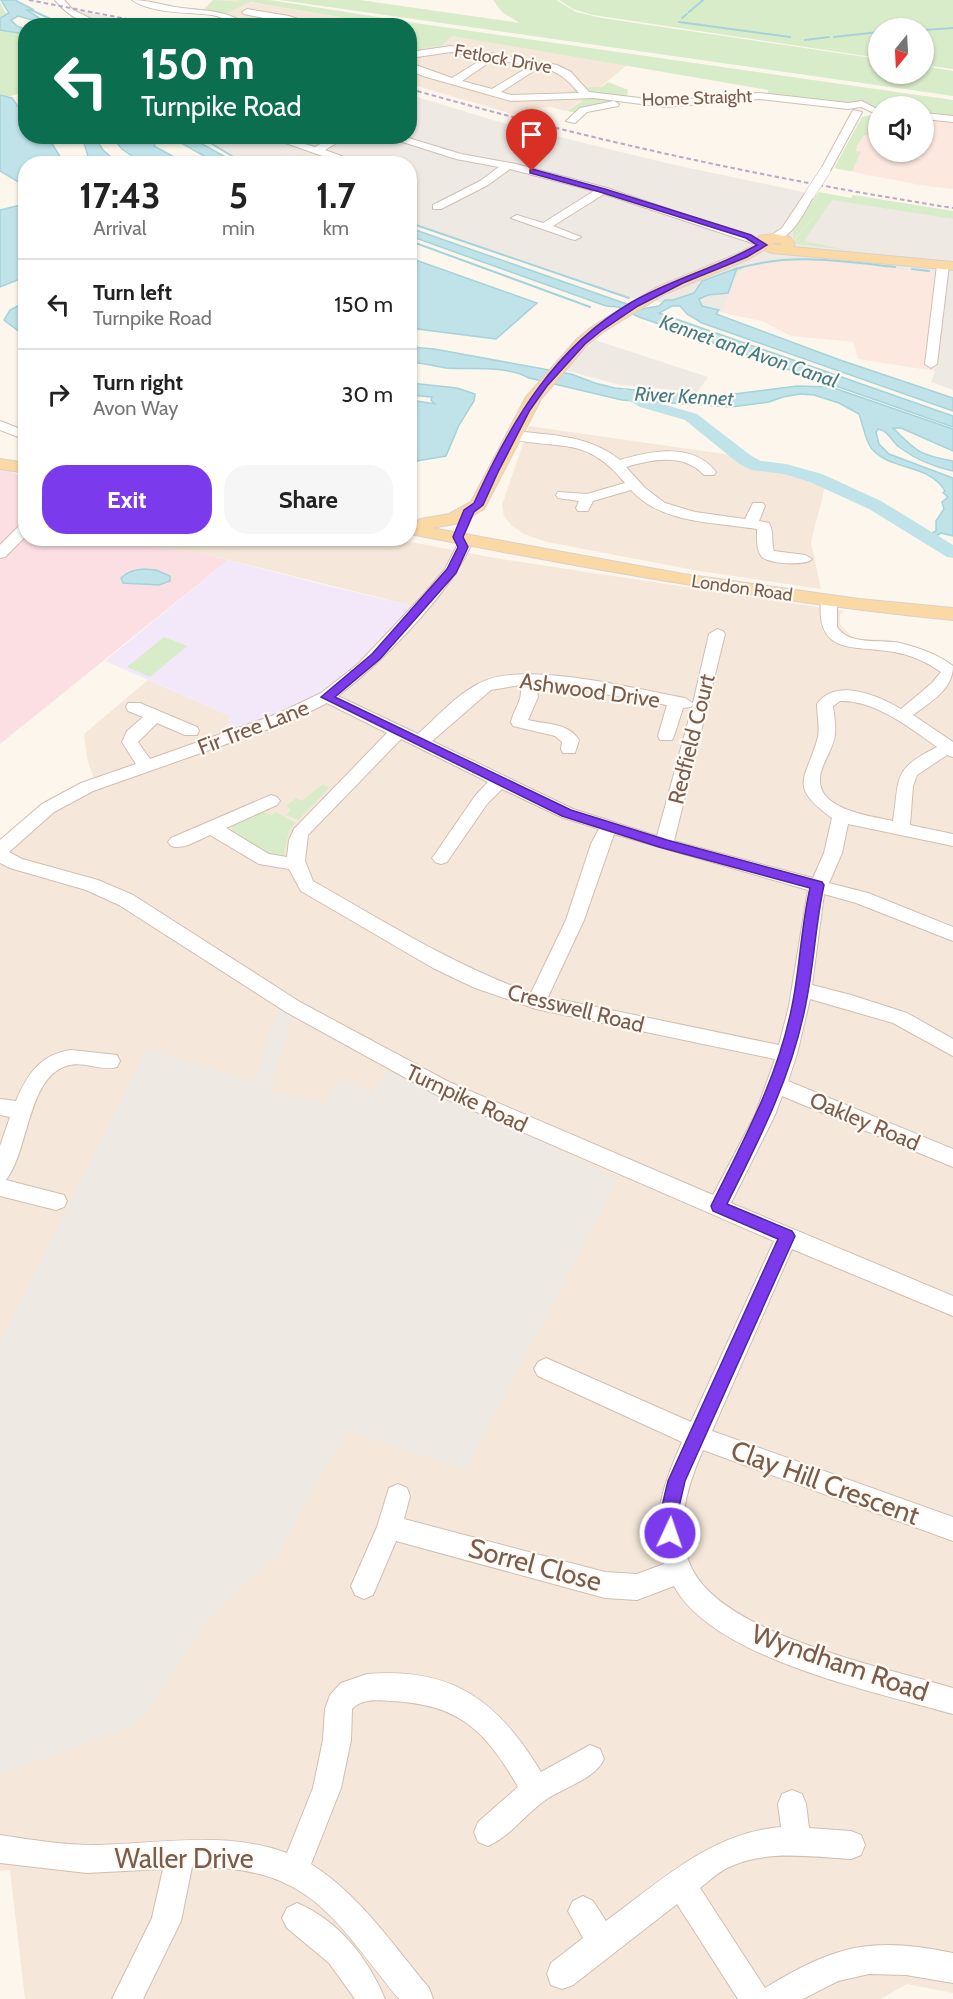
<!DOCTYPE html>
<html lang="en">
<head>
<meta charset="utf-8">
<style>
	:root { --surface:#fff; --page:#f6f6f6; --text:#222; --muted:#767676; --line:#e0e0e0; --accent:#7c3aed }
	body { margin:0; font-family:Cabin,sans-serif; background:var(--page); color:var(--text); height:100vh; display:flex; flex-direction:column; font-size:22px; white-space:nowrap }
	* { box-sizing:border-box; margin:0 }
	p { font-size:20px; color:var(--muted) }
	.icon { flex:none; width:33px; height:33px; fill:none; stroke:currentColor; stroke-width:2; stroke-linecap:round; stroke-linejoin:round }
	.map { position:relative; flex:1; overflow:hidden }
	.sheet { position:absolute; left:18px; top:156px; width:399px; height:390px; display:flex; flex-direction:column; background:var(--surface); border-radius:24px; box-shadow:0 2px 4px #0004 }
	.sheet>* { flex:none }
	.hud { position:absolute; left:18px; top:18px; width:399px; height:126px; border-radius:24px; box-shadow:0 2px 4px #0004; background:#0b6e4f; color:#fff; overflow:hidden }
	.needle { width:39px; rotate:198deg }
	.buttons { position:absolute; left:868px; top:18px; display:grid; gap:12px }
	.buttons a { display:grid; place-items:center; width:66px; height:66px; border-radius:50%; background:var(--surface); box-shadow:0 2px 4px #0004; font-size:30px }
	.pin { position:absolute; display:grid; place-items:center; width:51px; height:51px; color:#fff; margin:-62px -26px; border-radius:50% 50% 50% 0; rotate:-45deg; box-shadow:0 0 6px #0007 }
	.pin .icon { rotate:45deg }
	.me { position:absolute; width:66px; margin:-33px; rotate:3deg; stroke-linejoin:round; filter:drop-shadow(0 0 4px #0008) }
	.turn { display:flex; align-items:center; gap:21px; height:126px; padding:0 24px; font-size:27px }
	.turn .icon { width:78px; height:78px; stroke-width:2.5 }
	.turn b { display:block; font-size:42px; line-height:51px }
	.eta { display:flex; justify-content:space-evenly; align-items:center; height:102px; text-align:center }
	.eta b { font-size:36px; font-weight:700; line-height:42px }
	.cta { display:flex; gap:12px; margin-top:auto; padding:12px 24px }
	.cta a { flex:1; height:69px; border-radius:24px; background:var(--accent); color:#fff; font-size:24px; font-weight:700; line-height:69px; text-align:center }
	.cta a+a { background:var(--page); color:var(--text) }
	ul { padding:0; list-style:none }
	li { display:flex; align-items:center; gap:18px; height:90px; padding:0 24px; border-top:2px solid var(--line) }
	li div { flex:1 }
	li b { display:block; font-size:22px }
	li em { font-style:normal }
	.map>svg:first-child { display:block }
	.residential { fill:#f5e8da }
	.commercial { fill:#fde8e0 }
	.industrial { fill:#efe9e4 }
	.education { fill:#f3e8fa }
	.medical { fill:#fbdfe3 }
	.green { fill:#d8ecc9 }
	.water { fill:#bfe3e8; stroke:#a5d3da; stroke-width:1.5 }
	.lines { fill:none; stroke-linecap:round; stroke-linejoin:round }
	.stream { stroke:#a5d3da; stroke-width:2 }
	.river { fill:#bfe3e8; fill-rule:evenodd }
	.minor-casing { stroke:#d1beb0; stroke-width:2 }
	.major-casing { stroke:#dad1cd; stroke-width:2 }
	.minor { fill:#fff; fill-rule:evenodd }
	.major { fill:#fbd9a5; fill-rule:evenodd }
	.rail { stroke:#b9a8c9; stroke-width:2; stroke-dasharray:4.5 3; stroke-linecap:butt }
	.minor-bridge-casing { stroke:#d1beb0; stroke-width:11; stroke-linecap:butt }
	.minor-bridge { stroke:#fff; stroke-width:10 }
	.route { fill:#7c3aed; stroke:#51269a; stroke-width:1.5 }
	.labels { text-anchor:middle; stroke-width:4.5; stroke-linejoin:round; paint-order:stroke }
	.far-street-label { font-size:18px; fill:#7a5c4d; stroke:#fffaf3 }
	.far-water-label { font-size:20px; font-style:italic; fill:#437c86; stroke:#fffaf3 }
	.street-label { font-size:22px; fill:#7a5c4d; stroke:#fffaf3 }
	.near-street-label { font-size:27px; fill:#7a5c4d; stroke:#fffaf3 }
</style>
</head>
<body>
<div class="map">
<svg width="953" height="1999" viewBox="0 0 953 1999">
	<rect width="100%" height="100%" fill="#fdf6ec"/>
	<g class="residential">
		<path d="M 213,0 L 236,0 L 389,25 L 224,25 L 230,22 L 223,17 L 205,13 L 203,9 Z"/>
		<path d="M 410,29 L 627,65 L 602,86 L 566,111 L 550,107 L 536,108 L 523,117 L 410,84 Z"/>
		<path d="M 529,426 L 731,455 L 825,487 L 811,542 L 821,589 L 699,571 L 547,542 L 524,534 L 512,526 L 504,516 L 502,505 Z"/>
		<path d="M 101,539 L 395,539 L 495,558 L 845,611 L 840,614 L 840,624 L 851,636 L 859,639 L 889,640 L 916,646 L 953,665 L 953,1993 L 907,1984 L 880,1999 L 25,1999 L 10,1870 L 0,1871 L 0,863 L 31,829 L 75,798 L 97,788 L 87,758 L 84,734 L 148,680 L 228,715 L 229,729 L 291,710 L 413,606 L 201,553 L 100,540 Z"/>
	</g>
	<g class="commercial">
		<path d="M 879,115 L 879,152 L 924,152 L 924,119 L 953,123 L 953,189 L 926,186 L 838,169 L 858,133 Z"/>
		<path d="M 796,259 L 932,273 L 940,286 L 935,371 L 858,359 L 853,342 L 791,336 L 762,321 L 723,313 L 735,278 L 742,269 Z"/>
	</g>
	<g class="industrial">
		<path d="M 78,10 L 145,25 L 107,25 L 77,14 Z"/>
		<path d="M 410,95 L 503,123 L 666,163 L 836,199 L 953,219 L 953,390 L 931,382 L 935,371 L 940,286 L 932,273 L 796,259 L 742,269 L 735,279 L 723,313 L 714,308 L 629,298 L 410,223 L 410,164 L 245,163 L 199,137 L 410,136 Z"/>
		<path d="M 595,340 L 708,377 L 697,392 L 620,385 L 564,370 Z"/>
		<path d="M 278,1008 L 293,1017 L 269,1092 L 326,1103 L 338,1079 L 374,1092 L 391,1067 L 618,1179 L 466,1470 L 346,1431 L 278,1553 L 207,1620 L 150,1708 L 132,1727 L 0,1774 L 0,1343 L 147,1048 L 254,1082 Z"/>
	</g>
	<path class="education" d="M 228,560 L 324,585 L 413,606 L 334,684 L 291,710 L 229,730 L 228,715 L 105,661 Z"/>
	<path class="medical" d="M 0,470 L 8,470 L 25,479 L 24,517 L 26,538 L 101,539 L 100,540 L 201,553 L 228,560 L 0,744 Z"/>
	<g class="green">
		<path d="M 213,0 L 242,2 L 236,0 L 270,0 L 422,24 L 953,100 L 953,117 L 924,114 L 924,106 L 879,108 L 863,102 L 841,103 L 768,94 L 768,90 L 452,36 L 441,46 L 424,48 L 425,49 L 410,53 L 410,35 L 415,30 L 410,29 L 410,26 L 388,25 L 250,2 L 225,14 L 205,10 Z"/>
		<path d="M 280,0 L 360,0 L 520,23 L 502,12 L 493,0 L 556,0 L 576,12 L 602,18 L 879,59 L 879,74 L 924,74 L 924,66 L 953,71 L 953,96 Z"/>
		<path d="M 559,0 L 953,0 L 953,69 L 924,65 L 924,28 L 879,28 L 879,58 L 593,15 L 573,9 Z"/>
		<path d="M 0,2 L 5,12 L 8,14 L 5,22 L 26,32 L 25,92 L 0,99 Z"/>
		<path d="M 608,82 L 628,90 L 627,97 L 576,113 L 567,111 L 582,101 L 570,93 L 575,88 L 602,87 Z"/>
		<path d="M 879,113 L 879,136 L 864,135 L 857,146 L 856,151 L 861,152 L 853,169 L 855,170 L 850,171 L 834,168 L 862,117 Z"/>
		<path d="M 819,192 L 851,198 L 853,195 L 953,211 L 953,219 L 832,200 L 804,241 L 852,251 L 798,244 L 794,241 L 820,210 L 793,240 L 793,232 Z"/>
		<path d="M 164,637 L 187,646 L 150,677 L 127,667 Z"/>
		<path d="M 323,784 L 329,788 L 298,820 L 286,815 L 291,810 L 286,806 L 296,798 L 302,801 Z"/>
		<path d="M 257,810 L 272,815 L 276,812 L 296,823 L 289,830 L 284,856 L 274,859 L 231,832 L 232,823 Z"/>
	</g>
	<g class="water">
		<path d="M 1,0 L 15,0 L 34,10 L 27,10 L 50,25 L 18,16 L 11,20 L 17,26 L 25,29 L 25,34 L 0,30 L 0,18 L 9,13 Z"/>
		<path d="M 0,95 L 12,98 L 19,108 L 25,112 L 26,136 L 48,137 L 64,163 L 26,164 L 25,186 L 0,171 Z"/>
		<path d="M 78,137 L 95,137 L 103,150 L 118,163 L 90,163 L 84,143 Z"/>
		<path d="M 112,137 L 156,137 L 158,139 L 154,146 L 185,163 L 142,163 L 122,149 Z"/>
		<path d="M 171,137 L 190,137 L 236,163 L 216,163 Z"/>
		<path d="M 25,204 L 25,277 L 0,287 L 0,210 Z"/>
		<path d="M 410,228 L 641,309 L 659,306 L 665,300 L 673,300 L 694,293 L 702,281 L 737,268 L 728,293 L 708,295 L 699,299 L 702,306 L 719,310 L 716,314 L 840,360 L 953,398 L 953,411 L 702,323 L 687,314 L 680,306 L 672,306 L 659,313 L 953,416 L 953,427 L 639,317 L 618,307 L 606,306 L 410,236 Z"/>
		<path d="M 410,258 L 537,303 L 496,339 L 410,328 Z"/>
		<path d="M 25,302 L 25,336 L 4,320 L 10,310 Z"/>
		<path d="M 410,347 L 434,349 L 571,374 L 595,383 L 615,388 L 710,397 L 797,386 L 831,387 L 953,429 L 953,451 L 901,428 L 893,428 C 916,451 919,455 953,461 L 953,471 C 934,467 915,459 899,447 C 892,442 888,430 878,429 L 876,432 L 879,444 L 889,454 L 953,478 L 953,536 L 941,533 L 936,536 L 932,533 L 936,531 L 936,521 L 944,509 L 942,502 L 948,497 L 943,493 L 945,491 C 930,464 891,471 872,449 C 865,441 863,424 859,414 L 839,403 L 814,395 L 800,394 L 783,397 L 769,402 L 731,407 L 622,400 L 529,378 C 505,365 473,370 446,368 C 434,366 422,363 410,362 Z"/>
		<path d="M 410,383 L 457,388 L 475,394 L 474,401 L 459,425 L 446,456 L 410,462 L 410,400 L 435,404 L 431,400 L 432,397 L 410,395 Z"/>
		<path d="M 144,569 L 156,570 L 170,576 L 170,581 L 159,585 L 123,583 L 121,578 C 128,571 135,570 144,569 Z"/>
	</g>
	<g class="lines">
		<g class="stream">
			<path d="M 31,10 L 66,26"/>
			<path d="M 689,12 L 703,0"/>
			<path d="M 682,18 L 687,14"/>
			<path d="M 679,22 L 790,37"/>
			<path d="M 924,30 L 953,28"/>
			<path d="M 834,37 L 879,32"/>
			<path d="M 805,40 L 829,37"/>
			<path d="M 199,136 L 245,164"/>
			<path d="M 410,223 L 629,298"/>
			<path d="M 410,241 L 590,307"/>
			<path d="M 912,269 L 929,271"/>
			<path d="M 733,270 C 787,252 840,261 895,267"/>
		</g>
		<path class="river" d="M 624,388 L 652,401 L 697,414 L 750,455 L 761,461 L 786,464 L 822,474 L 881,501 L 953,545 L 953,558 L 947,557 L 869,509 L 810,482 L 784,474 L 751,470 L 738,463 L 685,420 L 640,407 L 616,393 Z"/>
		<defs>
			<g id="minor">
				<path d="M 55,0 L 64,0 L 73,10 L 106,26 C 85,26 68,16 55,0 Z"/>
				<path d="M 132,0 C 149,0 165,6 182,8 C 206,11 228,10 248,26 C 232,26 225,17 212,15 C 188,12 152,14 132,0 Z"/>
				<path d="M 247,9 L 289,16 L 319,26 L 283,26 L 288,23 L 244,14 L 242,12 Z"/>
				<path d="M 451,46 L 557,65 L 571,72 L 589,92 L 665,101 L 759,93 L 848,103 L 862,101 L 877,109 L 872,112 L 861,107 L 848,109 L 759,99 L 665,107 L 594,98 L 511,101 L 423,76 L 410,70 L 410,63 L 452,78 L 484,58 L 451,52 L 410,58 L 410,52 ZM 494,59 L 530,66 L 492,89 L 462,81 ZM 540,67 C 558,71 567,79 579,93 L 511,95 L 501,92 Z"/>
				<path d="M 614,101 L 619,104 L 618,106 L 587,112 L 575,123 L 566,121 L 580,108 Z"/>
				<path d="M 853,110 L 862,112 L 830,171 L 825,174 L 821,173 L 820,171 Z"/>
				<path d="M 924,113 L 953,116 L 953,122 L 924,119 Z"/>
				<path d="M 334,136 L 348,136 L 325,150 L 363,164 L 345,164 L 283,142 L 288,139 L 315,147 Z"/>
				<path d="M 384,136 L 402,136 L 461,154 L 516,164 L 607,188 L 768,243 L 762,246 L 758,245 L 604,194 L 553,226 L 581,237 L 575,240 L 571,239 L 511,218 L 517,215 L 543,223 L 594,191 L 510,169 L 488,185 L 441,209 L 433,209 L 433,205 L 480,181 L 499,167 L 456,159 Z"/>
				<path d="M 810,191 L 815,194 C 806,208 791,244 770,240 L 770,236 L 782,228 L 806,192 Z"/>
				<path d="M 943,261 L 949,265 L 937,364 L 931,368 L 925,364 L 937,265 Z"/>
				<path d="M 0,421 L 26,431 L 26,440 L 0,430 Z"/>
				<path d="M 513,431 C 551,435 589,435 620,460 C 651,451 693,442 716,472 L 714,475 L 704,475 C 684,453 653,459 626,467 L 645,488 L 665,503 L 695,512 L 745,519 L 753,503 L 763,503 L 765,506 L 759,521 L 769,523 C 774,531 771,542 774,551 L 805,555 L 812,559 C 806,566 770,564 762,557 C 756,550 757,538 757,529 C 714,522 662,524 631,490 L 593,501 L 588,511 L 578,511 L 576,508 L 579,501 L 558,498 L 556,495 L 558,492 L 587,494 L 625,483 C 585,434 560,451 508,438 L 506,435 L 508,432 Z"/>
				<path d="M 26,523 L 26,536 L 5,557 L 0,558 L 0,545 L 21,524 Z"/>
				<path d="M 463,543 L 470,547 C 446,598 383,661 338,696 L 418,734 C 437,717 455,696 478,684 C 521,659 634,689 685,698 L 693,703 L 709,634 L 717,629 L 723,631 L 725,634 L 674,841 L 813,878 L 824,853 L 832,818 C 787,785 806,781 818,737 C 820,728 817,714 817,704 C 836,677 879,696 901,709 L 932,683 L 941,672 C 927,662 911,655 894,652 C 855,645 816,656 821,601 L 829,596 L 834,598 L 837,601 L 837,627 C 849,646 881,639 900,643 C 919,648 938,654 953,666 C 953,690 930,702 913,715 L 953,742 L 953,757 L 947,755 L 917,775 L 913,786 L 910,825 L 953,834 L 953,846 L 848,824 L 842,853 L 829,883 L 868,893 L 953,927 L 953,941 L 856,903 L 824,894 L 812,985 L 851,995 L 907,1013 L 953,1039 L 953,1056 L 893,1023 L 810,999 L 797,1054 L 788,1081 L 953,1149 L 953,1167 L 782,1096 L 775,1115 L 731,1203 L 953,1296 L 953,1316 L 792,1249 L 712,1431 L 953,1517 L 953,1541 L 703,1450 C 687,1486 673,1531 692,1569 C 726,1636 884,1667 953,1688 L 953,1714 C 877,1692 713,1659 674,1586 L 637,1600 L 605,1598 L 396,1541 L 373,1595 L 364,1599 L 355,1595 L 351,1586 L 377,1527 L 389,1488 L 398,1484 L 407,1488 L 410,1496 L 404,1519 L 605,1572 L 637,1574 L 664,1564 C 650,1519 664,1483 682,1442 L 538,1376 L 534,1369 L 538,1362 L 546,1358 L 691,1422 L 774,1241 L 435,1094 L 286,1012 L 119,905 L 86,890 L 10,868 L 0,863 L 0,840 L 42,804 L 81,783 L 136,764 L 122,742 L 127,731 L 143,717 L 128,711 L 126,707 L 128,703 L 140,703 L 197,727 L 199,731 L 197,735 L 185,735 L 157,723 L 138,742 L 150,759 L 277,714 L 321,693 L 358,664 L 425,593 L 445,569 L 458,544 ZM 520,685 C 524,700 514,708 511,722 L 513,726 L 555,736 L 562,742 L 561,749 L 563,753 L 575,753 L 579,740 C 567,722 547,725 528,720 L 538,697 L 536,686 L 582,690 L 667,705 L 658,736 L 660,740 L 672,740 L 674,736 L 683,708 L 691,707 L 693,704 L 657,836 L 573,809 L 432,741 L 491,690 ZM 840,701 C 875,700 909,727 937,747 C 892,770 900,776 893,821 C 871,816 817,810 820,778 C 821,763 834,749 835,734 C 836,725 834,715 833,706 ZM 327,703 L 387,733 L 294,829 L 289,840 L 287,857 L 269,854 L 226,828 L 277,805 L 280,801 L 277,797 L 271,795 L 171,838 L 168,842 L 171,846 C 184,850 198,840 210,835 L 259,864 L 289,869 L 301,891 L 433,968 L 475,988 L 536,1009 L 775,1059 L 755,1115 L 713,1195 L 449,1082 L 300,1002 L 133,895 L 98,880 L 22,859 L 9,852 L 54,812 L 93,791 L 289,722 ZM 401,739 L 488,782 L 475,796 L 435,854 L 432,858 L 435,862 L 441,864 L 447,862 L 487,804 L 502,789 L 561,817 L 599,829 L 591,844 L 566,920 L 531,993 C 453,965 385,922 313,881 L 305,861 L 308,835 ZM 614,834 L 808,890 L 789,1006 L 779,1045 L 548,997 L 584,920 Z"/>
				<path d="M 71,1050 L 117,1055 L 120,1061 L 117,1067 C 101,1072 83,1060 66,1066 C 27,1079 29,1151 6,1180 L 64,1195 L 67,1201 L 64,1207 L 56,1210 L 0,1196 L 0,1146 L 10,1117 L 0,1115 L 0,1099 L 16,1101 C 27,1074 41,1054 71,1050 Z"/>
				<path d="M 367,1674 C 453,1667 498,1701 541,1772 L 590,1745 L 600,1749 L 604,1759 C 595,1779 565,1787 547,1799 C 526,1813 511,1836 488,1846 L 478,1842 L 474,1832 L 478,1822 L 518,1787 C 485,1730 459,1704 391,1701 C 378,1700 362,1698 352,1709 L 351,1740 L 341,1788 L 311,1864 C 360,1895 392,1944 429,1988 L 433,1999 L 399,1999 C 331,1916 311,1866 192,1867 L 181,1921 L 143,1999 L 112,1999 L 152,1918 L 163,1869 L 87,1873 L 0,1863 L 0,1835 C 32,1840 64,1845 96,1845 C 161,1844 224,1830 287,1853 L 313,1788 L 323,1740 L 325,1709 L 330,1695 L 341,1683 Z"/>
				<path d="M 792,1790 L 802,1794 L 806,1804 L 809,1828 L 851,1831 L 861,1835 L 865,1845 L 861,1855 L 851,1859 C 810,1857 765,1849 727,1868 C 717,1873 709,1881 700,1888 L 765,1988 C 836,1945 871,1936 953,1953 L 953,1983 L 906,1975 L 869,1974 L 838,1981 L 803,1999 L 738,1999 L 677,1904 L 573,1985 L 562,1989 L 551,1985 L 547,1974 L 551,1963 L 583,1938 L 568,1911 L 573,1901 L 583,1896 L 593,1901 L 606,1921 C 661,1881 710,1833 781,1827 L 778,1804 L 782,1794 Z"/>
				<path d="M 297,1903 C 339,1921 368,1958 385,1999 L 355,1999 L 329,1963 L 287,1928 L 282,1918 L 287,1908 Z"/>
			</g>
			<g id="major">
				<path d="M 774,234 L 790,237 L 795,244 L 793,247 L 953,262 L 953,270 L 772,253 L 764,250 L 749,259 L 665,294 L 603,332 L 587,345 L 541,399 L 484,509 L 460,523 L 432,528 L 683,574 L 859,599 L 953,608 L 953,620 C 770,602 590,569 410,534 L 410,524 L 421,519 L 449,514 L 471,502 L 526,397 L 577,339 L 593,326 L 655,288 L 739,253 L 755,244 L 759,236 ZM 771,243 L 780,243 L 782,246 Z"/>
				<path d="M 0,459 L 26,463 L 26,473 L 0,469 Z"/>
			</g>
		</defs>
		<use href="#minor" class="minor-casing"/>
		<use href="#major" class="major-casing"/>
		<use href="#minor" class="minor"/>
		<use href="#major" class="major"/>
		<g class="rail">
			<path d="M 29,0 L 163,26"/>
			<path d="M 410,89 C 589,140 769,179 953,208"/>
		</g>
		<defs>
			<path id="minor-bridge" d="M 810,194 L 825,171"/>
		</defs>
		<use href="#minor-bridge" class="minor-bridge-casing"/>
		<use href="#minor-bridge" class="minor-bridge"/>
	</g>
	<path class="route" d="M 532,169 L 605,189 L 751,235 L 767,245 L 747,257 L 683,283 L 638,306 L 601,331 L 585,344 L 547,386 L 530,410 L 498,472 L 483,505 L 474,512 L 463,537 L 468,547 L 456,573 L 380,659 L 335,697 L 571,810 L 667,840 L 822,882 L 824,885 C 815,926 814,967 805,1008 C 791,1078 759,1140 727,1204 L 792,1231 L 795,1236 L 685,1481 L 679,1507 L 679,1533 L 676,1539 L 670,1541 L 664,1539 C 656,1521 664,1499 668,1481 L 778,1239 L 713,1211 L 711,1206 C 743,1141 778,1078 792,1006 C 800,967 801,927 810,888 L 659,847 L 562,816 L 321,697 L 372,654 L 447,569 L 458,547 L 453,537 L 464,510 L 474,503 C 510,423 554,347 632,302 C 672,279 717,268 757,245 L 746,238 L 600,192 L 530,173 L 530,170 Z"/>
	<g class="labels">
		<g class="far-street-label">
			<text transform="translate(503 59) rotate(10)" y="6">Fetlock Drive</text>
			<text transform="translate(697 98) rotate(-2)" y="6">Home Straight</text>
			<text transform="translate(742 588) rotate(8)" y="6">London Road</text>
		</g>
		<g class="far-water-label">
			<text transform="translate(749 351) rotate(19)" y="7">Kennet and Avon Canal</text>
			<text transform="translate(684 396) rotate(3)" y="7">River Kennet</text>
		</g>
		<g class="street-label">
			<text transform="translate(590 690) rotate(8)" y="8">Ashwood Drive</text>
			<text transform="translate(253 727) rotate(-21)" y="8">Fir Tree Lane</text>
			<text transform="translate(691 739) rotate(-76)" y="8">Redfield Court</text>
			<text transform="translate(576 1008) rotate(14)" y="8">Cresswell Road</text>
			<text transform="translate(467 1098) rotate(25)" y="8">Turnpike Road</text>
			<text transform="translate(865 1121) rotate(23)" y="8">Oakley Road</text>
		</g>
		<g class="near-street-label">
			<text transform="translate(825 1483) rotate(20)" y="9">Clay Hill Crescent</text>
			<text transform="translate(535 1565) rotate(15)" y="9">Sorrel Close</text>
			<text transform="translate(840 1663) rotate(19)" y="9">Wyndham Road</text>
			<text x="184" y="1868">Waller Drive</text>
		</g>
	</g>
</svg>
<div class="buttons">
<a><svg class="needle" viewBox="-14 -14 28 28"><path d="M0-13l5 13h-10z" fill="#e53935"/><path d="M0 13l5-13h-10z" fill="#767676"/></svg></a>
<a><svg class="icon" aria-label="sound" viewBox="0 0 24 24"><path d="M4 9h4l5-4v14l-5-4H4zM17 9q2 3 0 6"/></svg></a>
</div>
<div class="pin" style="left:532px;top:171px;background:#d93025"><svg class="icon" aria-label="arrive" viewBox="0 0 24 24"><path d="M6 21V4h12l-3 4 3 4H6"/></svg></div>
<svg class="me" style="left:670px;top:1533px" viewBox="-20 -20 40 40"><circle r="17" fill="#7c3aed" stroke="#fff" stroke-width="3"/><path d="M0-11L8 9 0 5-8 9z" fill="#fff"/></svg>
<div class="hud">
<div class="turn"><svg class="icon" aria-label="left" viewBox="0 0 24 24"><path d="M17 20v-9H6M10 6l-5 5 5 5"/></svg><div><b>150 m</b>Turnpike Road</div></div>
</div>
<section class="sheet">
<div class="eta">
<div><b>17:43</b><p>Arrival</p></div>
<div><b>5</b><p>min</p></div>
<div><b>1.7</b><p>km</p></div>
</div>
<ul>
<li><svg class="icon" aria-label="left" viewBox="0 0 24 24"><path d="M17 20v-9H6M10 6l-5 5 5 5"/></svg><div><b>Turn left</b><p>Turnpike Road</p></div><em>150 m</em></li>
<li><svg class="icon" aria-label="right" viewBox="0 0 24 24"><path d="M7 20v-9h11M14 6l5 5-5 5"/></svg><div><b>Turn right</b><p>Avon Way</p></div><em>30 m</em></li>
</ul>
<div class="cta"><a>Exit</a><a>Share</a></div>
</section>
</div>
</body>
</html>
